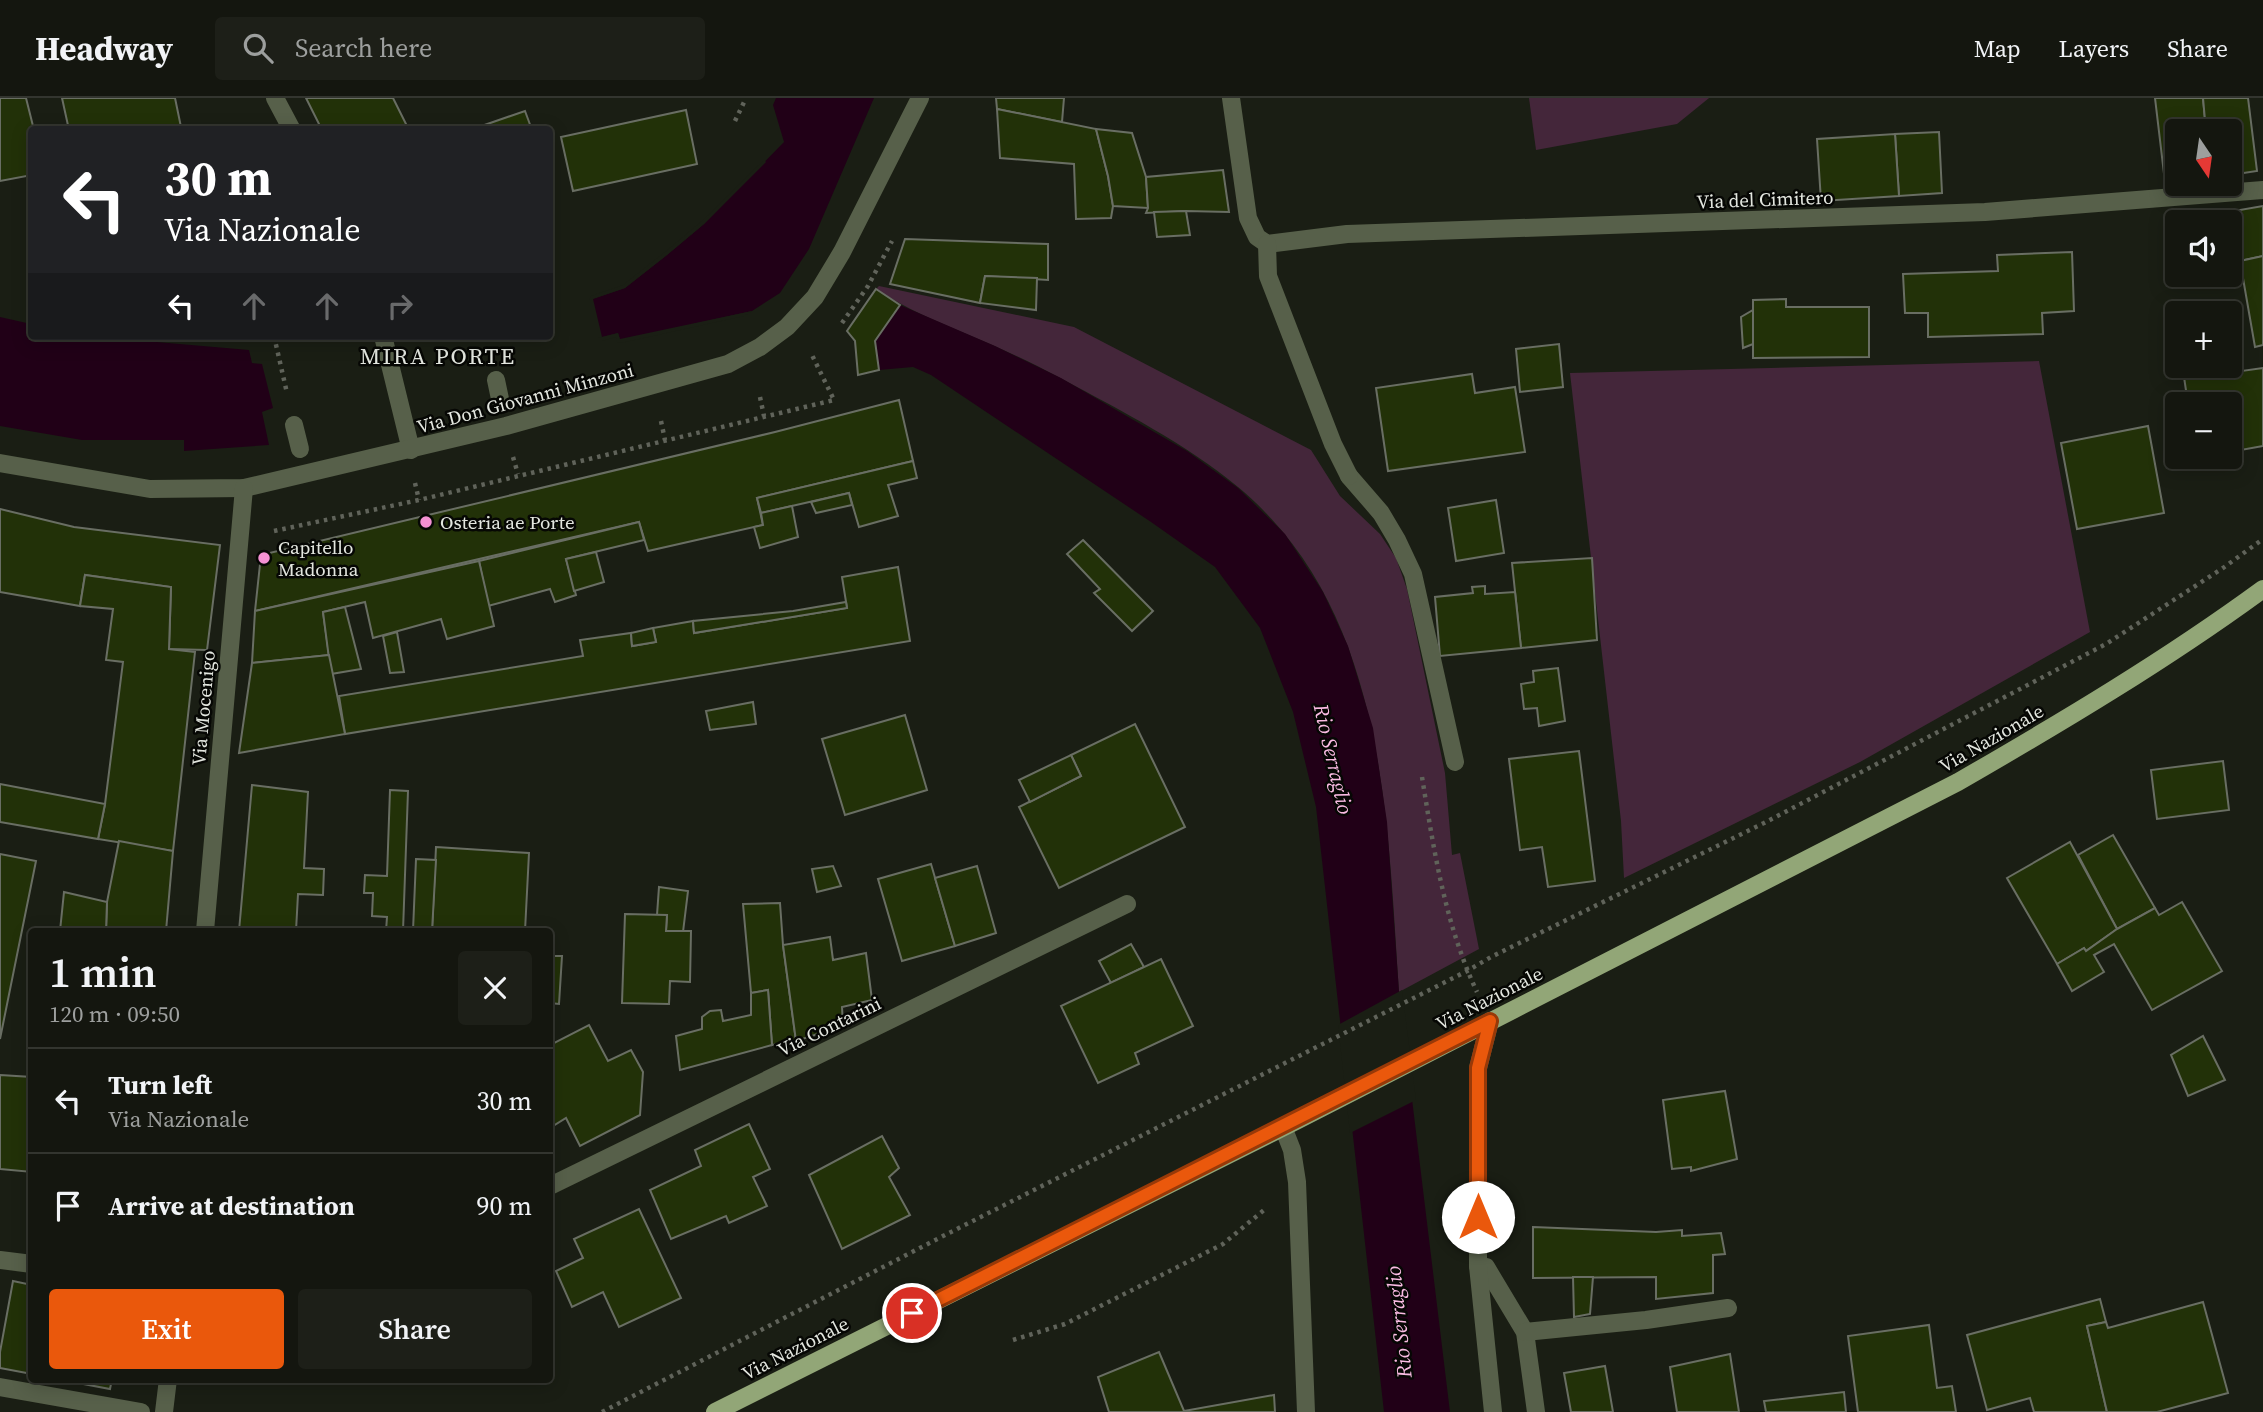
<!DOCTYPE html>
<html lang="en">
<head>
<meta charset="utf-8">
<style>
	:root { --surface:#14160f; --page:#1d1f18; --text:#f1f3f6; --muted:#9d9f9e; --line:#33352f; --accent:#ea580c }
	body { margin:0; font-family:"Source Serif 4",serif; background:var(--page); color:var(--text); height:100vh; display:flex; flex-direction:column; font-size:26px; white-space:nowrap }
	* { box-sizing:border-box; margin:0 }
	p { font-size:23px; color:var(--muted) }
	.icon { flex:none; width:38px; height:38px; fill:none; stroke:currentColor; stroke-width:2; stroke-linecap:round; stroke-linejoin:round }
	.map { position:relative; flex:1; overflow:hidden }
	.sheet { position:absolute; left:28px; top:830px; width:525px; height:455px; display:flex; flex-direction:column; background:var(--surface); border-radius:7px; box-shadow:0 4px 18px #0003,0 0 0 2px var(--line) }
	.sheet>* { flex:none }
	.banner { position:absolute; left:28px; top:28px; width:525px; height:214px; border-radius:7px; box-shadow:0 4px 18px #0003,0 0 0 2px var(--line); background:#202124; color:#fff; overflow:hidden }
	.needle { width:46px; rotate:167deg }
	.fabs { position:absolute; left:2165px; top:21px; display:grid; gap:14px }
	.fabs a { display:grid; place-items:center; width:77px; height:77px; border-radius:7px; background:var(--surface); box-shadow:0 4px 18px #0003,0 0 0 2px var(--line); font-size:35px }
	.pin { position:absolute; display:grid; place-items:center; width:60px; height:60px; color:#fff; margin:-30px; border:4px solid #fff; border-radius:50%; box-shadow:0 2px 7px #0007 }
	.me { position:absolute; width:77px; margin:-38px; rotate:0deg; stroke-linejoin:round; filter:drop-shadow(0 0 5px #0008) }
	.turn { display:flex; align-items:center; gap:24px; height:147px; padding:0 21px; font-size:32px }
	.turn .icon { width:91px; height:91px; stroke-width:2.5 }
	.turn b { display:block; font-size:49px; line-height:60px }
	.lanes { display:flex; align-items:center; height:66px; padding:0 21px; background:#0003; justify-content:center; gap:35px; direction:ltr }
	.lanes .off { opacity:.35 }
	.round { display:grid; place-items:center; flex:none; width:74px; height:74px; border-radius:7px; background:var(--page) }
	.summary { display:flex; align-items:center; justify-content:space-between; height:119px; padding:0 21px }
	h1 { font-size:42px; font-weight:600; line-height:52px }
	.button { display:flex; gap:14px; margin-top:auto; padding:14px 21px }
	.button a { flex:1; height:80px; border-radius:7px; background:var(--accent); color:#fff; font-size:28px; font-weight:600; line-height:80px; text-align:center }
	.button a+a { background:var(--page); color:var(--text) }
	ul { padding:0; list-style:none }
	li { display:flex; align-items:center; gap:21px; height:105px; padding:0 21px; border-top:2px solid var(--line) }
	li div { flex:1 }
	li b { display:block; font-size:26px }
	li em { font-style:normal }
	header { display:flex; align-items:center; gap:42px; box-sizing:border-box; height:98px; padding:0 35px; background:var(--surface); border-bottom:2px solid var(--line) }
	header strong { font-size:33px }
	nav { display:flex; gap:38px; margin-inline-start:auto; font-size:24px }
	.search { width:490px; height:63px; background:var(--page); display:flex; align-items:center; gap:18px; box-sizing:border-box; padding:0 24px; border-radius:7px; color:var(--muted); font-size:26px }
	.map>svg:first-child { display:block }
	.green { fill:#44263a }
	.water { fill:#210017 }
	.pier { fill:#1a1e14 }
	.building { fill:#223108; stroke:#696e63; stroke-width:2 }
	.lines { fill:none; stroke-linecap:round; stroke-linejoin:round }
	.path { stroke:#60635a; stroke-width:4.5; stroke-dasharray:3.5 5; stroke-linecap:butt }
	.lane { stroke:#57604a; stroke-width:18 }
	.street { stroke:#57604a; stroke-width:18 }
	.primary { stroke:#92a677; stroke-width:18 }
	.route-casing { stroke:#983908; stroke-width:18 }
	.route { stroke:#ea580c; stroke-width:12 }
	.poi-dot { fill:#f491d3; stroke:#060704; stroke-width:2.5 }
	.labels { text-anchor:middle; stroke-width:5; stroke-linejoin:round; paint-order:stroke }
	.street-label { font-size:19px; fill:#e3e6df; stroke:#060704 }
	.poi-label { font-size:19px; fill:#e3e6df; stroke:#060704; text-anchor:start }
	.water-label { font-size:21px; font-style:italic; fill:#fabbe3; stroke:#060704 }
	.quarter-label { font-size:23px; letter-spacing:2px; fill:#e3e6df; stroke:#060704 }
</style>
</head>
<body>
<header>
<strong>Headway</strong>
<div class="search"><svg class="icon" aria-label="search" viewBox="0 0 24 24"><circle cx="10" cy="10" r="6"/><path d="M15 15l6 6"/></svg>Search here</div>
<nav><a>Map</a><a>Layers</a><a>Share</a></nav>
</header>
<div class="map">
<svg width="2263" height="1314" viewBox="0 0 2263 1314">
	<rect width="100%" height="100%" fill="#1a1e14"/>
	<g class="green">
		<path d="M 1529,0 L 1709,0 L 1677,26 L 1536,52 Z"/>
		<path d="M 879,188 L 1074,229 L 1311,352 L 1340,398 L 1380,436 L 1396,460 L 1407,491 L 1445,675 L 1452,757 L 1460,755 L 1479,851 L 1399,894 C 1387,718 1386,512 1238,389 C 1186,346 1122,313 1062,281 C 1033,265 1002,251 971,238 C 938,224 906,211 876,191 Z"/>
		<path d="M 2039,263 L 2090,534 L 1860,664 L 1624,780 L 1621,723 L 1570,275 Z"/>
	</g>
	<g class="water">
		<path d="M 776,0 L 874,0 L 809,151 L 780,195 L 752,213 L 620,242 L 618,235 L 602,239 L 593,201 L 625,190 L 667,157 L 704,126 L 784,44 L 773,7 Z"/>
		<path d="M 900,207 L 995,248 L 1061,280 L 1187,353 L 1238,390 L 1285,436 L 1323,494 L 1348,548 L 1373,630 L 1387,724 L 1399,894 L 1450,1314 L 1384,1314 L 1316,709 L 1293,614 L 1260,530 L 1215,469 L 1151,424 L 931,277 L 913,269 L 879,272 L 875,243 Z"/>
		<path d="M 0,219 L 31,226 L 32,238 L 87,238 L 249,252 L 252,265 L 262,266 L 273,310 L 262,314 L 269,347 L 184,353 L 184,342 L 82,342 L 0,328 Z"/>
	</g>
	<g class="pier">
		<path d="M 764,62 L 766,64 L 704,126 L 667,157 L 625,190 L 589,202 L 591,198 L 623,187 L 665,154 L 702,123 Z"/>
		<path d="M 752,213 L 744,218 L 621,245 L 617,244 L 616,239 L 602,243 L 598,240 L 618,235 L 620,241 Z"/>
		<path d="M 1402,892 L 1416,1002 L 1350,1035 L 1338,927 Z"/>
	</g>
	<g class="building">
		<path d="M 0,0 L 26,0 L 34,32 L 32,32 L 32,77 L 0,83 Z"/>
		<path d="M 62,0 L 175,0 L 181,29 L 168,32 L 69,32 Z"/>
		<path d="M 306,0 L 393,0 L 409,32 L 322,32 Z"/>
		<path d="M 996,0 L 1064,0 L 1062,24 L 997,11 Z"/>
		<path d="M 2155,0 L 2203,0 L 2206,33 L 2177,33 L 2177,82 L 2165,84 Z"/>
		<path d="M 2203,0 L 2248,0 L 2257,73 L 2230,77 L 2230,33 L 2206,33 Z"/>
		<path d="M 997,11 L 1096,31 L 1108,78 L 1113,108 L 1111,120 L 1076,121 L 1074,66 L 1000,60 Z"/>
		<path d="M 686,12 L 697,66 L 573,93 L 561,39 Z"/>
		<path d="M 525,13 L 532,32 L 470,32 Z"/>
		<path d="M 1096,31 L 1132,35 L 1146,79 L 1148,110 L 1113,108 L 1108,78 Z"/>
		<path d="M 1939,34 L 1942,95 L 1899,98 L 1895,36 Z"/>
		<path d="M 1895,36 L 1899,98 L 1821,103 L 1817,41 Z"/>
		<path d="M 1223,72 L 1229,114 L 1186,113 L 1146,115 L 1148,110 L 1146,79 Z"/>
		<path d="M 2263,108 L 2263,158 L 2230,165 L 2230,124 L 2212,124 L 2211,117 Z"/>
		<path d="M 1186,113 L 1190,137 L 1157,139 L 1154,114 Z"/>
		<path d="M 905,141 L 1048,146 L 1048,182 L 985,178 L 980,205 L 890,186 Z"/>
		<path d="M 2072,154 L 2074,213 L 2042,215 L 2043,236 L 1928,239 L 1928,215 L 1905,215 L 1903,176 L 1998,173 L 1997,157 Z"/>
		<path d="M 2263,158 L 2263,247 L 2255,249 L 2240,163 Z"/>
		<path d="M 985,178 L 1037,180 L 1036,212 L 980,205 Z"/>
		<path d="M 876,191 L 900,207 L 875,243 L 879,272 L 858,277 L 855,243 L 847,233 Z"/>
		<path d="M 1786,201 L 1786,209 L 1869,209 L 1869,259 L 1753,260 L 1753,202 Z"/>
		<path d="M 1753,212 L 1753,246 L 1743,250 L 1741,219 Z"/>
		<path d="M 2236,244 L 2241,269 L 2184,279 L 2181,268 L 2230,268 L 2230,246 Z"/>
		<path d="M 1559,246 L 1563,289 L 1520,294 L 1516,251 Z"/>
		<path d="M 2241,269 L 2242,273 L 2263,270 L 2263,348 L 2235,353 L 2237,364 L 2200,371 L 2198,359 L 2230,359 L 2230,306 L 2188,306 L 2184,279 Z"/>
		<path d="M 1472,276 L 1475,295 L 1515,289 L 1525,354 L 1388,373 L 1376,290 Z"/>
		<path d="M 899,302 L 913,363 L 757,400 L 763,427 L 648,453 L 639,424 L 255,513 L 261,457 L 775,334 Z"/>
		<path d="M 2148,328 L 2164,415 L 2077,431 L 2061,345 Z"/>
		<path d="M 913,363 L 917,380 L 888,387 L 898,418 L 859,429 L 849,395 L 761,415 L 757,400 Z"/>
		<path d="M 849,395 L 852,407 L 816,415 L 811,404 Z"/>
		<path d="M 1496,402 L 1504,455 L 1456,463 L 1448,410 Z"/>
		<path d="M 792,408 L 798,439 L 760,450 L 754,429 L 763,427 L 761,415 Z"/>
		<path d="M 0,411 L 74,429 L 220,447 L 207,552 L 169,551 L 171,489 L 85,477 L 80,508 L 0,494 Z"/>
		<path d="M 639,424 L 644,442 L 566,461 L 576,497 L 555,504 L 550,491 L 488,508 L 479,463 Z"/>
		<path d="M 1083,442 L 1153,513 L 1132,533 L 1094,495 L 1100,491 L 1067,456 Z"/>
		<path d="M 596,454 L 604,484 L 574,493 L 566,461 Z"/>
		<path d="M 1592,460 L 1597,542 L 1521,550 L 1512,465 Z"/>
		<path d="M 479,463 L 494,528 L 447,541 L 441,521 L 373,540 L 365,504 L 323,514 L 329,557 L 252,565 L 255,513 Z"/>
		<path d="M 898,469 L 910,543 L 345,636 L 339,598 L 583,558 L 580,542 L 631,535 L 632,548 L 656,544 L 653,530 L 693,523 L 694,535 L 847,510 L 842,479 Z"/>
		<path d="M 85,477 L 171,489 L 169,551 L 195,554 L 173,753 L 98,741 L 105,706 L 123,564 L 106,562 L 113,511 L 80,508 Z"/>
		<path d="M 1485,488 L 1485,496 L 1515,494 L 1521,550 L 1440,558 L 1435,499 L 1473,495 L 1472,489 Z"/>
		<path d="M 846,504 L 847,510 L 694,535 L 693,523 L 793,513 Z"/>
		<path d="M 345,509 L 361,571 L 331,576 L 323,514 Z"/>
		<path d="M 653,530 L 656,544 L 632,548 L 631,535 Z"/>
		<path d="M 397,534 L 404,574 L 390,575 L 383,538 Z"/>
		<path d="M 329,557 L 345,636 L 239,655 L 252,565 Z"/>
		<path d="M 1558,570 L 1565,623 L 1539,628 L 1537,610 L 1524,611 L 1521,586 L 1534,584 L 1533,573 Z"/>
		<path d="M 753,604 L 756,626 L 710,632 L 706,613 Z"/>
		<path d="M 905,617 L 927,692 L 845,717 L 822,641 Z"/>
		<path d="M 1135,626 L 1185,729 L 1059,790 L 1019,709 L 1081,678 L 1071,657 Z"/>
		<path d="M 1579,653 L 1595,783 L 1548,789 L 1542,749 L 1520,752 L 1509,661 Z"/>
		<path d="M 1071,657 L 1081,678 L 1030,704 L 1019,682 Z"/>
		<path d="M 2223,663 L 2229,712 L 2157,721 L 2151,672 Z"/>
		<path d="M 0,686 L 105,706 L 98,741 L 0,724 Z"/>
		<path d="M 252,687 L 308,694 L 304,770 L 324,771 L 323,797 L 298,796 L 296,833 L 239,833 Z"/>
		<path d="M 390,692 L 408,693 L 403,833 L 386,833 L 387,819 L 372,818 L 373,795 L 364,795 L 365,777 L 387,778 Z"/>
		<path d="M 2113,737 L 2155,810 L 2117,831 L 2078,757 Z"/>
		<path d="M 119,743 L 173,753 L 166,833 L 106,833 L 107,804 Z"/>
		<path d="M 2070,744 L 2117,831 L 2086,853 L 2084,850 L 2057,866 L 2007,780 Z"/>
		<path d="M 436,749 L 529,755 L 525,833 L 432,833 Z"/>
		<path d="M 0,756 L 36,763 L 0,941 Z"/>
		<path d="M 416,761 L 436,762 L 432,833 L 413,833 Z"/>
		<path d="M 931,766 L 955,848 L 902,863 L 878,781 Z"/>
		<path d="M 833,768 L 841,788 L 817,794 L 812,771 Z"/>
		<path d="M 977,768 L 996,835 L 955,848 L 935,780 Z"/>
		<path d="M 659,789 L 688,793 L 683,834 L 666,833 L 667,817 L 657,817 Z"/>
		<path d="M 64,794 L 107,804 L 106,833 L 60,833 Z"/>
		<path d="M 2182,804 L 2222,873 L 2152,912 L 2114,846 L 2094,857 L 2104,874 L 2072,893 L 2057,866 L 2084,850 L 2086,853 L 2117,831 L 2155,810 L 2159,817 Z"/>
		<path d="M 780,805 L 783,847 L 796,943 L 772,947 L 768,892 L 751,895 L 743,806 Z"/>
		<path d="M 625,816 L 667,817 L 666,833 L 691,833 L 690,884 L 670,883 L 669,906 L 622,905 Z"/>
		<path d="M 830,839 L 833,862 L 866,855 L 872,902 L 842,909 L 843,928 L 796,943 L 783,847 Z"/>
		<path d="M 1131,846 L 1144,869 L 1111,885 L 1099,863 Z"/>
		<path d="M 550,858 L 562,858 L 559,906 L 550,905 Z"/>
		<path d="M 1161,861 L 1193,928 L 1135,955 L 1139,966 L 1098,985 L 1061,908 Z"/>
		<path d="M 768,892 L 772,947 L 680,972 L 676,938 L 702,931 L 702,919 L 710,913 L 721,912 L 723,923 L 751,917 L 751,895 Z"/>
		<path d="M 589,927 L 608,963 L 631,952 L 643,974 L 640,1017 L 580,1048 L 566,1020 L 553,1028 L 550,1021 L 550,947 Z"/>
		<path d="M 2203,938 L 2225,982 L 2188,998 L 2171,957 Z"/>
		<path d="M 0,977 L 32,979 L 32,1074 L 0,1071 Z"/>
		<path d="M 1725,993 L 1737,1061 L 1691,1073 L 1691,1069 L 1672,1071 L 1663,1002 Z"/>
		<path d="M 749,1026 L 770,1071 L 753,1079 L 767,1108 L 729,1125 L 726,1118 L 671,1141 L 650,1092 L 701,1068 L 695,1052 Z"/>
		<path d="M 882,1038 L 899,1070 L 889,1079 L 910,1117 L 842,1151 L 809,1077 Z"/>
		<path d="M 639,1111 L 681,1200 L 619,1229 L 603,1194 L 572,1209 L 556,1173 L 583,1160 L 574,1141 Z"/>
		<path d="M 1533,1129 L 1656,1134 L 1682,1132 L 1682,1138 L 1721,1135 L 1725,1156 L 1713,1157 L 1713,1195 L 1656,1201 L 1656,1179 L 1533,1180 Z"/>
		<path d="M 1573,1179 L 1593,1179 L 1590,1216 L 1574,1219 Z"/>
		<path d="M 13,1183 L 32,1187 L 32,1276 L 0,1270 L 0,1254 Z"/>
		<path d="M 2100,1201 L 2106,1224 L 2087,1228 L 2107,1314 L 2034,1314 L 2030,1300 L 1987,1312 L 1967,1237 Z"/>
		<path d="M 2203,1204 L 2228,1295 L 2157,1314 L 2107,1314 L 2087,1228 L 2106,1224 L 2108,1230 Z"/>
		<path d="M 1929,1227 L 1937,1290 L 1952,1288 L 1956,1314 L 1858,1314 L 1848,1238 Z"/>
		<path d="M 1159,1254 L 1184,1313 L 1274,1297 L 1275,1314 L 1109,1314 L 1098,1279 Z"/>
		<path d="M 1730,1256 L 1739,1314 L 1677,1314 L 1670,1269 Z"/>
		<path d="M 1605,1268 L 1613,1314 L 1571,1314 L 1564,1275 Z"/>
		<path d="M 57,1281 L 112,1281 L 110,1291 Z"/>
		<path d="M 1844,1294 L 1846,1314 L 1766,1314 L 1764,1303 Z"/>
	</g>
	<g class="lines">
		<g class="path">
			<path d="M 735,23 L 746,0"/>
			<path d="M 842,225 L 868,188 L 892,143"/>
			<path d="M 274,238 L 287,295"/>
			<path d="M 760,299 L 764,318"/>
			<path d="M 661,323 L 665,342"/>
			<path d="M 513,359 L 518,376"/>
			<path d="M 415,385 L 419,402"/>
			<path d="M 274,433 L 419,402 L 834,302 L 811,255"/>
			<path d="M 1422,679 C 1434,753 1445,826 1477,894"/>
			<path d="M 1013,1242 L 1065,1226 L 1223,1146 L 1264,1112"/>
			<path d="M 602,1314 L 947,1136 L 1467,873 L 1491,859 L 1764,725 L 2106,546 L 2223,470 L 2263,441"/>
		</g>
		<g class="lane">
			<path d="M 1349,378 L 1381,415 L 1397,442 L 1413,476 L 1455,664"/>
			<path d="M 1283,1029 L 1292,1052 L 1297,1084 L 1306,1314"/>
			<path d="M 1478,1168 L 1486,1169 L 1525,1234 L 1536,1314"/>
			<path d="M 1525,1234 L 1646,1222 L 1728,1210"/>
		</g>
		<g class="street">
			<path d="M 275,0 L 292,32"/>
			<path d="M 1231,0 L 1248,120 L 1257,139 L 1267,146 L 1347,136 L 1985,114 L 2263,92"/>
			<path d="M 1267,146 L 1268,178 L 1333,346 L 1349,378"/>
			<path d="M 383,238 L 411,352"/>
			<path d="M 496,282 L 500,301"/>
			<path d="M 294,327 L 300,351"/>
			<path d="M 0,365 L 150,391 L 244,390 L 506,328 L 728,266 L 760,249 L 787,229 L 815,199 L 842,154 L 920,0"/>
			<path d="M 205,833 L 244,390"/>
			<path d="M 1490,923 L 1478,970 L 1478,1168 L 1493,1314"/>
			<path d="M 550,1088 L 1127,806"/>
			<path d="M 0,1162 L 32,1166"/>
			<path d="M 0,1289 L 141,1314"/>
			<path d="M 164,1314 L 168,1281"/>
		</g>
		<path class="primary" d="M 715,1314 L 1298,1022 L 1958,684 C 2062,624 2166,562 2263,491"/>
	</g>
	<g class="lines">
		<defs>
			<path id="route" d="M 912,1215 L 1490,923 L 1478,970 L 1478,1119"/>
		</defs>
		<use href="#route" class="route-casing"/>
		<use href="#route" class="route"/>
	</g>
	<g class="poi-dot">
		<circle cx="426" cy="424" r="7"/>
		<circle cx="264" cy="460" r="7"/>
	</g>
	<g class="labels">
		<g class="street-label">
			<text transform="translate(1765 101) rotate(-2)" y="7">Via del Cimitero</text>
			<text transform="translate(525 300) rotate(-15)" y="7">Via Don Giovanni Minzoni</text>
			<text transform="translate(203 610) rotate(-85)" y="7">Via Mocenigo</text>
			<text transform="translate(1991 640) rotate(-30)" y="7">Via Nazionale</text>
			<text transform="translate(1489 900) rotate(-27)" y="7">Via Nazionale</text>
			<text transform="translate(829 928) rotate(-26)" y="7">Via Contarini</text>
			<text transform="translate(795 1250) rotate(-27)" y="7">Via Nazionale</text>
		</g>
		<g class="poi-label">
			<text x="440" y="431">Osteria ae Porte</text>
			<text x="278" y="456">Capitello<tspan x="278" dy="22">Madonna</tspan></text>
		</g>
		<g class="water-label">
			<text transform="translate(1333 661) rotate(77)" y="7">Rio Serraglio</text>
			<text transform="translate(1399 1224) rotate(-96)" y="7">Rio Serraglio</text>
		</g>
		<g class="quarter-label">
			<text x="438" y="266">MIRA PORTE</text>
		</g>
	</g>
</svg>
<div class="fabs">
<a><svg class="needle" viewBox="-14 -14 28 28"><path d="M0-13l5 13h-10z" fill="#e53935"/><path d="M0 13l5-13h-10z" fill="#9d9f9e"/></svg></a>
<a><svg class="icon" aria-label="sound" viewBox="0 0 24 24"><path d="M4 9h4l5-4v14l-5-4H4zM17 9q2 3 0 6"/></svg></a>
<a>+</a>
<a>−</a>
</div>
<div class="pin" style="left:912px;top:1215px;background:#d93025"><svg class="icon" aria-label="arrive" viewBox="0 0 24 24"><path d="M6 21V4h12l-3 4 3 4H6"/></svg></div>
<svg class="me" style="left:1478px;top:1119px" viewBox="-20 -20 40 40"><circle r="19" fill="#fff"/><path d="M0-13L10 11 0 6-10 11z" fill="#ea580c"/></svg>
<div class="banner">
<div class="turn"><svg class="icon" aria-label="left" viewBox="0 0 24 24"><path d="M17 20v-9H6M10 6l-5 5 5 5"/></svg><div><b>30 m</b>Via Nazionale</div></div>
<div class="lanes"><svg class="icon" aria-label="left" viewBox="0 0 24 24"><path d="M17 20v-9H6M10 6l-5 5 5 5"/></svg><svg class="icon off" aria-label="ahead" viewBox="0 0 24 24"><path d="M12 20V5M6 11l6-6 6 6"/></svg><svg class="icon off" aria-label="ahead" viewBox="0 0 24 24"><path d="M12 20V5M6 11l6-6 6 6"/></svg><svg class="icon off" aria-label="right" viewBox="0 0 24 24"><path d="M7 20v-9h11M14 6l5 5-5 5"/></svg></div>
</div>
<section class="sheet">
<div class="summary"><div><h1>1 min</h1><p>120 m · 09:50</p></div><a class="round"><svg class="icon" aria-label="close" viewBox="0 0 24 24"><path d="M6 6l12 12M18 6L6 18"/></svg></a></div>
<ul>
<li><svg class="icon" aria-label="left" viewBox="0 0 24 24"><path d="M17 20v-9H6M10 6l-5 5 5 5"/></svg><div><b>Turn left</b><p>Via Nazionale</p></div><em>30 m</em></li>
<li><svg class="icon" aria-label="arrive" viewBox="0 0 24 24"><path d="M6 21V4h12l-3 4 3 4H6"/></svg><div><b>Arrive at destination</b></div><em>90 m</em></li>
</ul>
<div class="button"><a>Exit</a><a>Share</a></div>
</section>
</div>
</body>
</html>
